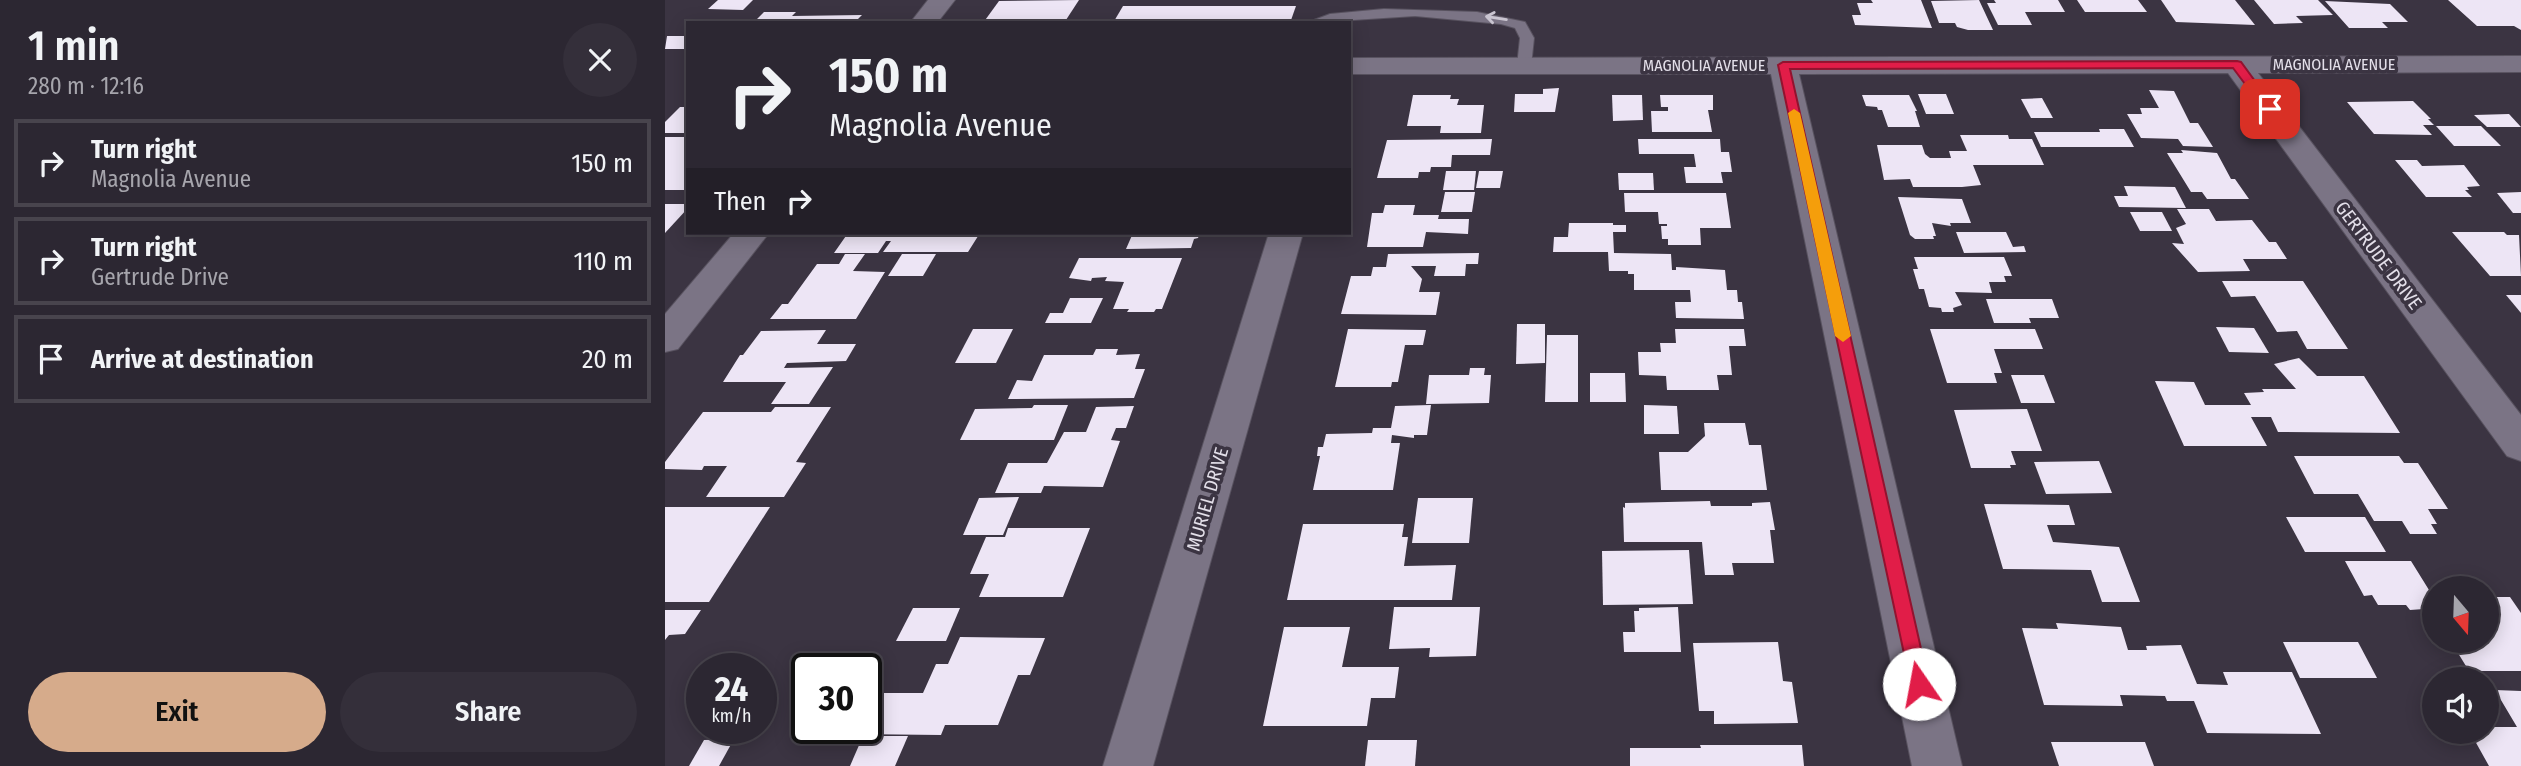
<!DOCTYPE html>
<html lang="en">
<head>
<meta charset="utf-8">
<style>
	:root { --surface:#2c2732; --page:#342f3a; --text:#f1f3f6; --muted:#a6a5ac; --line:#48444d; --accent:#d6ab8b }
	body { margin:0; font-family:"Fira Sans Condensed",sans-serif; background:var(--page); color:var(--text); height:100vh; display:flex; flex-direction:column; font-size:26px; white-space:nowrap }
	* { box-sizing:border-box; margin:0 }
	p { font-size:23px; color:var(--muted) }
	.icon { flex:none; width:38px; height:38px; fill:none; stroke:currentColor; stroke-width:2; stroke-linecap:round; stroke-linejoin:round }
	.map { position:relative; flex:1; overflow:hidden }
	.drawer { display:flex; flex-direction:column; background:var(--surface); width:665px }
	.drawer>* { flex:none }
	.guide { position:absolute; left:21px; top:21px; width:665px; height:214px; border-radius:0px; box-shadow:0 4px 18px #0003,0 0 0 2px var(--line); background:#2c2732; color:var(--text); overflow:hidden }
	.needle { width:46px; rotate:161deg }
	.controls { position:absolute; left:1757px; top:576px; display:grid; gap:14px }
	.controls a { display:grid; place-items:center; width:77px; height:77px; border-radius:50%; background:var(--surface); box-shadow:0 4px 18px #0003,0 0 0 2px var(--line); font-size:35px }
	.speed { position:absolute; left:21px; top:653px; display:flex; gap:14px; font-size:35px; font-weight:700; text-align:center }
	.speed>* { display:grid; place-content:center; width:91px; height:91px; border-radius:50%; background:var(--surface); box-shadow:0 4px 18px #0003,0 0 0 2px var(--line); line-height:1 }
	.speed small { font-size:18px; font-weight:400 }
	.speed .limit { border:4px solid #111; border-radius:10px; background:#fff; color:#111 }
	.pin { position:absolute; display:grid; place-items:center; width:60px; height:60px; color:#fff; margin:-30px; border-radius:14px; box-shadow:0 4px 10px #0006 }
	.me { position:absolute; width:77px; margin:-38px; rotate:348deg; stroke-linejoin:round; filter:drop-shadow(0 0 5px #0008) }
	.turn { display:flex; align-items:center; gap:24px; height:147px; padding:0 28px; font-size:32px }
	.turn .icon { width:91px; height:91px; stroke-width:2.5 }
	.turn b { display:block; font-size:49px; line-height:60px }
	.then { display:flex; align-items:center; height:66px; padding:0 28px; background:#0003; gap:14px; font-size:26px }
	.round { display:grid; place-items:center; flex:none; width:74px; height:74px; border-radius:37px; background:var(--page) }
	.overview { display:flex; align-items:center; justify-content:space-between; height:119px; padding:0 28px }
	h1 { font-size:42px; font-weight:600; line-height:52px }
	.button { display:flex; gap:14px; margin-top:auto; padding:14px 28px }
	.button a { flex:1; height:80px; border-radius:42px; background:var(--accent); color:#111; font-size:28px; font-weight:600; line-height:80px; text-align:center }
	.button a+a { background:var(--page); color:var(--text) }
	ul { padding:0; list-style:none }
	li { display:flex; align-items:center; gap:21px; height:88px; margin:0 14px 10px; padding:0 14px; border:4px solid var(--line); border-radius:0px }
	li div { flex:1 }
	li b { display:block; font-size:26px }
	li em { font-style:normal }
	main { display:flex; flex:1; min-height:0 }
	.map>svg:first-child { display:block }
	.building { fill:#ede5f5 }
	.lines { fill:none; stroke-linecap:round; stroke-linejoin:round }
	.service-casing { stroke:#58525f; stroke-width:2 }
	.minor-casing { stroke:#58525f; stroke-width:2 }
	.service { fill:#7b7485; fill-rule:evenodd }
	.minor { fill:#7b7485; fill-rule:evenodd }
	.oneway { stroke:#c9c4d0 }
	.route { fill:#e11d48; stroke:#92132f; stroke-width:2 }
	.slow { fill:#f59e0b }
	.labels { text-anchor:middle; stroke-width:7; stroke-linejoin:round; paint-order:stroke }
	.far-street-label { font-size:16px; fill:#e3dfe9; stroke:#3b3442 }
	.street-label { font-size:19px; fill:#e3dfe9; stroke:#3b3442 }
</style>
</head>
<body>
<main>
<section class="drawer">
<div class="overview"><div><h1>1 min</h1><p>280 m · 12:16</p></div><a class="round"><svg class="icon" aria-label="close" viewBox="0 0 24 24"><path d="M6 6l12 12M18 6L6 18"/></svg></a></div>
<ul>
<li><svg class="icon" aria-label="right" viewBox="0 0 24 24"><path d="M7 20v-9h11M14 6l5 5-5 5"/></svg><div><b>Turn right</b><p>Magnolia Avenue</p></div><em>150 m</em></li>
<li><svg class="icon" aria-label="right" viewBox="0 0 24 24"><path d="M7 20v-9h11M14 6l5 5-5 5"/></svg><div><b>Turn right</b><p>Gertrude Drive</p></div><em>110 m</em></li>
<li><svg class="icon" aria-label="arrive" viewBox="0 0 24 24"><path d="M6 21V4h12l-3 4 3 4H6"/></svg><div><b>Arrive at destination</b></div><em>20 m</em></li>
</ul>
<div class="button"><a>Exit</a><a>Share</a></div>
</section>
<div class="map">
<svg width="1856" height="766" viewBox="0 0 1856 766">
	<rect width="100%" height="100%" fill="#3b3442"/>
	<g class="building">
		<path d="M 53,0 L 88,0 L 78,10 L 43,9 Z"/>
		<path d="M 414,0 L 399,23 L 318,23 L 334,1 Z"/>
		<path d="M 1206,0 L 1256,0 L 1267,28 L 1190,25 L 1187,15 L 1196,15 L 1192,3 L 1208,3 Z"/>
		<path d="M 1314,0 L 1328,30 L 1303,30 L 1292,27 L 1290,23 L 1274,23 L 1266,1 Z"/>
		<path d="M 1329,0 L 1393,0 L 1400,12 L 1360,12 L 1367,25 L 1333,25 L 1322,3 L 1331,3 Z"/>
		<path d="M 1412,0 L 1473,0 L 1482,12 L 1420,12 Z"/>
		<path d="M 1496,0 L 1570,0 L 1590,25 L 1511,22 Z"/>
		<path d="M 1589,0 L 1653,0 L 1668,15 L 1631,16 L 1638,23 L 1609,24 Z"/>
		<path d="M 1783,0 L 1856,0 L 1856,30 L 1849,26 L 1812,26 Z"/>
		<path d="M 1660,1 L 1725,4 L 1743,22 L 1717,22 L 1723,28 L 1684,28 Z"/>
		<path d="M 458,6 L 631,6 L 625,23 L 448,23 Z"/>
		<path d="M 99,12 L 131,12 L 127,16 L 197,15 L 189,23 L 88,23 Z"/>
		<path d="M 2,36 L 23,36 L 23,49 L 0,49 Z"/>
		<path d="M 894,88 L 890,112 L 849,112 L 850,94 L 878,94 L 878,89 Z"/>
		<path d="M 1484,90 L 1509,91 L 1525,123 L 1533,123 L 1548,147 L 1518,146 L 1513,139 L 1476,138 L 1462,114 L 1477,114 L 1475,108 L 1494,108 Z"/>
		<path d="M 1253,94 L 1281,94 L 1289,114 L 1261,114 Z"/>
		<path d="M 748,95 L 786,95 L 785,99 L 794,99 L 792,105 L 819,105 L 816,133 L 775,133 L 776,126 L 742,126 Z"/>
		<path d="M 947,95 L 977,95 L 978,120 L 948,121 Z"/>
		<path d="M 995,95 L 1048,95 L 1048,110 L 1043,110 L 1047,132 L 987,132 L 986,111 L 1003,111 L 1003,107 L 996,107 Z"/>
		<path d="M 1197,95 L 1244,95 L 1252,111 L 1250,111 L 1255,127 L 1223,127 L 1217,110 L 1213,110 L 1212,107 L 1201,106 Z"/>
		<path d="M 1377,98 L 1388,118 L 1366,118 L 1356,99 Z"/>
		<path d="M 1748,101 L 1766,119 L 1763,119 L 1769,125 L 1758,125 L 1767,135 L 1709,134 L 1682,102 Z"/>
		<path d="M 15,107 L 23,107 L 23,133 L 0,133 L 0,122 Z"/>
		<path d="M 1844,114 L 1856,127 L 1822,127 L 1809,115 Z"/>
		<path d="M 1771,126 L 1816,126 L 1836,146 L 1789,146 Z"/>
		<path d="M 1434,129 L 1459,129 L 1469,147 L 1376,147 L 1369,132 L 1435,132 Z"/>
		<path d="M 1295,135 L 1343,135 L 1344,139 L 1367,139 L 1379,165 L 1308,165 L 1316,185 L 1297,187 L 1248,187 L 1245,179 L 1219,180 L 1212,145 L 1257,145 L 1260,154 L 1265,158 L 1286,158 L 1284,151 L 1302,151 Z"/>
		<path d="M 0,137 L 23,137 L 23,187 L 20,190 L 0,190 Z"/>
		<path d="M 827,139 L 825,155 L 787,155 L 786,167 L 766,167 L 765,172 L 754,172 L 753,178 L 712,178 L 722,140 Z"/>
		<path d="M 973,139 L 1055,139 L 1056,152 L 1064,152 L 1067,172 L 1056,172 L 1058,183 L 1021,183 L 1019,167 L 1031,167 L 1029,154 L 974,154 Z"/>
		<path d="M 1516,150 L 1552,153 L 1566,179 L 1570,179 L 1584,199 L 1542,199 L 1537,192 L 1526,192 L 1502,153 L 1518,153 Z"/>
		<path d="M 1730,160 L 1752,160 L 1757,166 L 1799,165 L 1815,186 L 1802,187 L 1804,190 L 1800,190 L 1807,197 L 1761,197 Z"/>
		<path d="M 781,171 L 811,171 L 809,190 L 778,190 Z"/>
		<path d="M 814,171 L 838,171 L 835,188 L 811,188 Z"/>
		<path d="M 953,173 L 988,173 L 989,190 L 954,190 Z"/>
		<path d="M 1459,186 L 1510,187 L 1521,208 L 1454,207 L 1449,196 L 1463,196 Z"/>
		<path d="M 780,192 L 810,192 L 807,212 L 776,212 Z"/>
		<path d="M 1856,192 L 1856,213 L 1848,213 L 1832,193 Z"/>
		<path d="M 959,193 L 1061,193 L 1066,228 L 1035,228 L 1036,245 L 1003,245 L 1003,239 L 997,239 L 996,226 L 1002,226 L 1002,224 L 994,224 L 993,212 L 960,212 Z"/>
		<path d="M 1233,197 L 1297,199 L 1306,223 L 1285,223 L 1286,226 L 1267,223 L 1271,236 L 1268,236 L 1269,239 L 1250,239 L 1245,235 Z"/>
		<path d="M 0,204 L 23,204 L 23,208 L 0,233 Z"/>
		<path d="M 720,205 L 750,205 L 748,215 L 774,215 L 773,219 L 804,219 L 803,234 L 761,232 L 758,247 L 702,247 L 707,213 L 718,213 Z"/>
		<path d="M 1512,209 L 1544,209 L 1551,221 L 1587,220 L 1604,242 L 1611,242 L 1622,259 L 1578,259 L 1585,271 L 1533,272 L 1507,243 L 1519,244 L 1511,228 L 1521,224 Z"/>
		<path d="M 1465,212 L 1497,212 L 1507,231 L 1475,231 Z"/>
		<path d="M 904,223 L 948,223 L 948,225 L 961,225 L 961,232 L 948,232 L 949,253 L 1006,254 L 1007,270 L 1011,270 L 1011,267 L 1060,270 L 1062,290 L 1072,290 L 1073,302 L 1077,302 L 1079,319 L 1011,318 L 1010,302 L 1026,302 L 1025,290 L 969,290 L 969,274 L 963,274 L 963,271 L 944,271 L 943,252 L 888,252 L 889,237 L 903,237 Z"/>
		<path d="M 1291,232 L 1341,232 L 1348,247 L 1359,246 L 1361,252 L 1299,253 Z"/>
		<path d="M 1787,232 L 1839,232 L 1842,235 L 1854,235 L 1856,276 L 1825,276 Z"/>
		<path d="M 183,233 L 315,233 L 303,252 L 218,252 L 226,241 L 221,241 L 213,253 L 169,253 Z"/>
		<path d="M 468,233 L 535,233 L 533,238 L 529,239 L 526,248 L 461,249 Z"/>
		<path d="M 814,253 L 813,264 L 801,264 L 800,276 L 769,276 L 771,266 L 746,266 L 757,279 L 754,292 L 775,292 L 771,315 L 676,314 L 686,276 L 706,276 L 708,267 L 721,267 L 723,254 Z"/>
		<path d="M 180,254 L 200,254 L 188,271 L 220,272 L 191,319 L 105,319 L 117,304 L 123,304 L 152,264 L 174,264 Z"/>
		<path d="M 237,254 L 271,254 L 258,276 L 223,276 Z"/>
		<path d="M 1249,257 L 1339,257 L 1347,276 L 1339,276 L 1341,282 L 1324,282 L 1327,293 L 1290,292 L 1297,305 L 1288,308 L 1289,312 L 1277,312 L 1276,308 L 1264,307 L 1259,289 L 1254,289 L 1248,269 L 1253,269 Z"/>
		<path d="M 414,258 L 517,258 L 497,309 L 491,309 L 489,312 L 462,312 L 464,309 L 448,309 L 459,282 L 440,281 L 442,277 L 427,278 L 426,281 L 404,278 Z"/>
		<path d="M 1557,281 L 1638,281 L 1683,349 L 1642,349 L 1632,331 L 1612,332 L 1590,296 L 1566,297 Z"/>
		<path d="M 1841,295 L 1856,295 L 1856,313 Z"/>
		<path d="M 405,298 L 438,298 L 426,323 L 380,323 L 385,313 L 398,313 Z"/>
		<path d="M 1321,299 L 1387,299 L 1394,318 L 1364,318 L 1366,323 L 1329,323 Z"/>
		<path d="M 852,324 L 880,324 L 880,363 L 851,364 Z"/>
		<path d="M 1551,327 L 1589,328 L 1604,353 L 1564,352 Z"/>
		<path d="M 308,329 L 348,329 L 331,363 L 290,363 Z"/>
		<path d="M 683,329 L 761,330 L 758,345 L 740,345 L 733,382 L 727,382 L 726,387 L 670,387 Z"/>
		<path d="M 1010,329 L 1079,329 L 1081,346 L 1064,346 L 1067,375 L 1052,375 L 1054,390 L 1002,390 L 1001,376 L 974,375 L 973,352 L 996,352 L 995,343 L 1011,343 Z"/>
		<path d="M 1265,329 L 1370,329 L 1378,349 L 1329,349 L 1337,373 L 1329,373 L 1332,383 L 1282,383 Z"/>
		<path d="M 161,330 L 152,344 L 191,344 L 181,361 L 122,363 L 119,368 L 168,367 L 144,404 L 106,404 L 121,382 L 58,382 L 75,355 L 78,355 L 96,331 Z"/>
		<path d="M 882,335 L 913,335 L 913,402 L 880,402 Z"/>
		<path d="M 431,349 L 453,349 L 451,355 L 475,354 L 470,369 L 480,369 L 469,398 L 343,399 L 352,380 L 367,381 L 379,355 L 428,355 Z"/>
		<path d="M 1634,358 L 1652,376 L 1699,376 L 1735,433 L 1613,432 L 1606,417 L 1586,417 L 1602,446 L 1519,446 L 1490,381 L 1529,382 L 1540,405 L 1586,405 L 1579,393 L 1599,392 L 1597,389 L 1631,389 L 1609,364 Z"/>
		<path d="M 805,368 L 820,368 L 819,375 L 826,375 L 824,403 L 761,404 L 764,375 L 804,375 Z"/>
		<path d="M 925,373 L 960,373 L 961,402 L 925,402 Z"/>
		<path d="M 1346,375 L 1379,375 L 1390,403 L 1356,403 Z"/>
		<path d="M 369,405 L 403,405 L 389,440 L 295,440 L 310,409 L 367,408 Z"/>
		<path d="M 766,405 L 762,435 L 749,435 L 749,438 L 727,435 L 726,443 L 735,443 L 728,490 L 648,490 L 655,456 L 652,456 L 653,447 L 658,447 L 661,434 L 707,433 L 708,428 L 726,428 L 730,406 Z"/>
		<path d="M 979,405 L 1012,406 L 1014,434 L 979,434 Z"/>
		<path d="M 469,406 L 461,428 L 451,428 L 446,440 L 455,441 L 438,487 L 379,486 L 376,493 L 330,493 L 343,463 L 382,463 L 399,432 L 421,432 L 431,407 Z"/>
		<path d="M 110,407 L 166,407 L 131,462 L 141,463 L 119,497 L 41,497 L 62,466 L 39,466 L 37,470 L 0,469 L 0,462 L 38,412 L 106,412 Z"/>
		<path d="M 1362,409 L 1377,451 L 1346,451 L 1351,465 L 1345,465 L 1346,468 L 1306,468 L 1289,410 Z"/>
		<path d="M 1039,423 L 1080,423 L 1084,445 L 1096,445 L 1102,490 L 996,490 L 994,452 L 1023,452 L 1040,436 Z"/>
		<path d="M 1629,456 L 1734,456 L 1739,463 L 1753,463 L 1783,509 L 1763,509 L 1772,524 L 1766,524 L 1772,534 L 1745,534 L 1737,521 L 1709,521 L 1693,494 L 1649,494 Z"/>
		<path d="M 1434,461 L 1447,493 L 1381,494 L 1369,462 Z"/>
		<path d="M 354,497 L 338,535 L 298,535 L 314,498 Z"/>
		<path d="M 753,498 L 808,498 L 804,543 L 747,543 Z"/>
		<path d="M 1045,501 L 1046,506 L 1087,506 L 1087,503 L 1105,502 L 1110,530 L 1105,530 L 1109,563 L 1067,563 L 1069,575 L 1040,575 L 1037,542 L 959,542 L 958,507 L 960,508 L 960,503 Z"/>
		<path d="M 1319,504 L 1404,505 L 1410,525 L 1382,525 L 1388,542 L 1454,547 L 1475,602 L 1437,602 L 1426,570 L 1338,569 Z"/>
		<path d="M 0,507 L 105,507 L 44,602 L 0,602 Z"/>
		<path d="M 1621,517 L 1700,517 L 1721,552 L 1640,552 Z"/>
		<path d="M 638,524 L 739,524 L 737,537 L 743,537 L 739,566 L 791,565 L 787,600 L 622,600 Z"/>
		<path d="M 343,528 L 425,528 L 398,597 L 314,597 L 324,574 L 305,574 L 321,537 L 340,537 Z"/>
		<path d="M 1024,550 L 1028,604 L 938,605 L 937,551 Z"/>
		<path d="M 1680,561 L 1746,561 L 1764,590 L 1769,590 L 1769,605 L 1756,605 L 1759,609 L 1745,610 L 1741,605 L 1713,605 L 1707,595 L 1699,596 Z"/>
		<path d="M 1822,597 L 1845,597 L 1856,613 L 1856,671 L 1804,671 L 1785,640 L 1822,640 Z"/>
		<path d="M 729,607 L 815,607 L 811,656 L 764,657 L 765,648 L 724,649 Z"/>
		<path d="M 1013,607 L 1016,652 L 959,652 L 958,632 L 970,632 L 969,611 L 974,611 L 974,608 Z"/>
		<path d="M 248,608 L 295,608 L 281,641 L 231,641 Z"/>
		<path d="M 0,610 L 36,610 L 20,634 L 4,635 L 0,640 Z"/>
		<path d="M 1391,623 L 1456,627 L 1463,650 L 1482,650 L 1481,646 L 1516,645 L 1532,684 L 1563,685 L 1558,672 L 1627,672 L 1656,734 L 1542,733 L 1529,701 L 1502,701 L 1500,696 L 1455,695 L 1458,706 L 1379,705 L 1357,628 L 1393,629 Z"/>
		<path d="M 619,627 L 685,627 L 677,667 L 734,667 L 730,698 L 706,698 L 702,726 L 598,726 Z"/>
		<path d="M 295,637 L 380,638 L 365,675 L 353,675 L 333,725 L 280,725 L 276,735 L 188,734 L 190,728 L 201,728 L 201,693 L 258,693 L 271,664 L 283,664 Z"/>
		<path d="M 1113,642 L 1118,681 L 1127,682 L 1133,723 L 1049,724 L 1049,711 L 1034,711 L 1028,643 Z"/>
		<path d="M 1618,642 L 1693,642 L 1712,678 L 1635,678 Z"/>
		<path d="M 1830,690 L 1856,691 L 1856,766 L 1824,766 L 1805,732 L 1822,732 L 1822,727 L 1852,727 Z"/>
		<path d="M 198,736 L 243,736 L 230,766 L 185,766 Z"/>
		<path d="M 69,739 L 54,766 L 24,766 L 39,740 Z"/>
		<path d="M 703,740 L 752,740 L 750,766 L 700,766 Z"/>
		<path d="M 1386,742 L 1480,742 L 1489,766 L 1394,766 Z"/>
		<path d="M 1035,745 L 1137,745 L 1139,766 L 965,766 L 965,748 L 1036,748 Z"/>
	</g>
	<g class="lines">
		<defs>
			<path id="service" d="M 719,9 L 812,12 L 860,22 L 869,38 L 866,66 L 859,70 L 854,69 L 852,66 L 855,38 L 850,28 L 836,24 L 750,16 L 641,23 L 665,14 Z"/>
			<g id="minor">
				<path d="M 263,0 L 290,0 L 272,23 L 245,23 Z"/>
				<path d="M 1856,56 L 1856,72 L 1593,73 L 1856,415 L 1856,461 L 1842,456 L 1563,73 L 1134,74 L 1297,766 L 1247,766 L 1106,74 L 684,74 L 684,58 Z"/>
				<path d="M 69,233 L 104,233 L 13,349 L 0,352 L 0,314 Z"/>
				<path d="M 604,233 L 638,233 L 488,766 L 438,766 Z"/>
			</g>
		</defs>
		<use href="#service" class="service-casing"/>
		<use href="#minor" class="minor-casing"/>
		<use href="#service" class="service"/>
		<use href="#minor" class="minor"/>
	</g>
	<defs><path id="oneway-shaft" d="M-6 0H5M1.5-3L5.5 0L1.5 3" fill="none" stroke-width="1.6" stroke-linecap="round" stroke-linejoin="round" transform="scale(1.75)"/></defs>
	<use class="oneway" href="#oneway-shaft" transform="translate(831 18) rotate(-171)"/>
	<path class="route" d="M 1572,61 L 1576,62 L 1609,107 L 1609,112 L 1601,112 L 1568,68 L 1125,69 L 1264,684 L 1261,691 L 1254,694 L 1247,691 L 1113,65 L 1118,62 Z"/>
	<path class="slow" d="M 1129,109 L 1135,113 L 1186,336 L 1178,342 L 1170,336 L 1123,113 Z"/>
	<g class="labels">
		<g class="far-street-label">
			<text x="1669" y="70">MAGNOLIA AVENUE</text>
			<text x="1039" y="71">MAGNOLIA AVENUE</text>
		</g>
		<g class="street-label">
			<text transform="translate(1714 255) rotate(53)" y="7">GERTRUDE DRIVE</text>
			<text transform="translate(542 499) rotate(-74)" y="7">MURIEL DRIVE</text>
		</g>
	</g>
</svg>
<div class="controls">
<a><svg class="needle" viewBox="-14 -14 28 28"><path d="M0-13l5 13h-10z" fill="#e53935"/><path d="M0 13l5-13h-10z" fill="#a6a5ac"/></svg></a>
<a><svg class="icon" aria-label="sound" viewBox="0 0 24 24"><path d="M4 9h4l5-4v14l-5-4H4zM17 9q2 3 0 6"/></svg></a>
</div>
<div class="speed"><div>24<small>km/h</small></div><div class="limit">30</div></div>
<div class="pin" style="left:1605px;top:109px;background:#d93025"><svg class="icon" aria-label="arrive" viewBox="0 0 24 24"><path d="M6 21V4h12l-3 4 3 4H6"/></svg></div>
<svg class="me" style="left:1254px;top:684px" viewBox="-20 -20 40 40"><circle r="19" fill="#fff"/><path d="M0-13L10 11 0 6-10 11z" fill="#e11d48"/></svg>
<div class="guide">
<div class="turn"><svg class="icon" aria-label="right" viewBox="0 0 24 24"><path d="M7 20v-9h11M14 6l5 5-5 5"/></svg><div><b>150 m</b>Magnolia Avenue</div></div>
<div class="then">Then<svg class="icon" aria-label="right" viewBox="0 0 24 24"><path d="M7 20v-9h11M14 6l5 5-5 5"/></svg></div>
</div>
</div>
</main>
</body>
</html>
